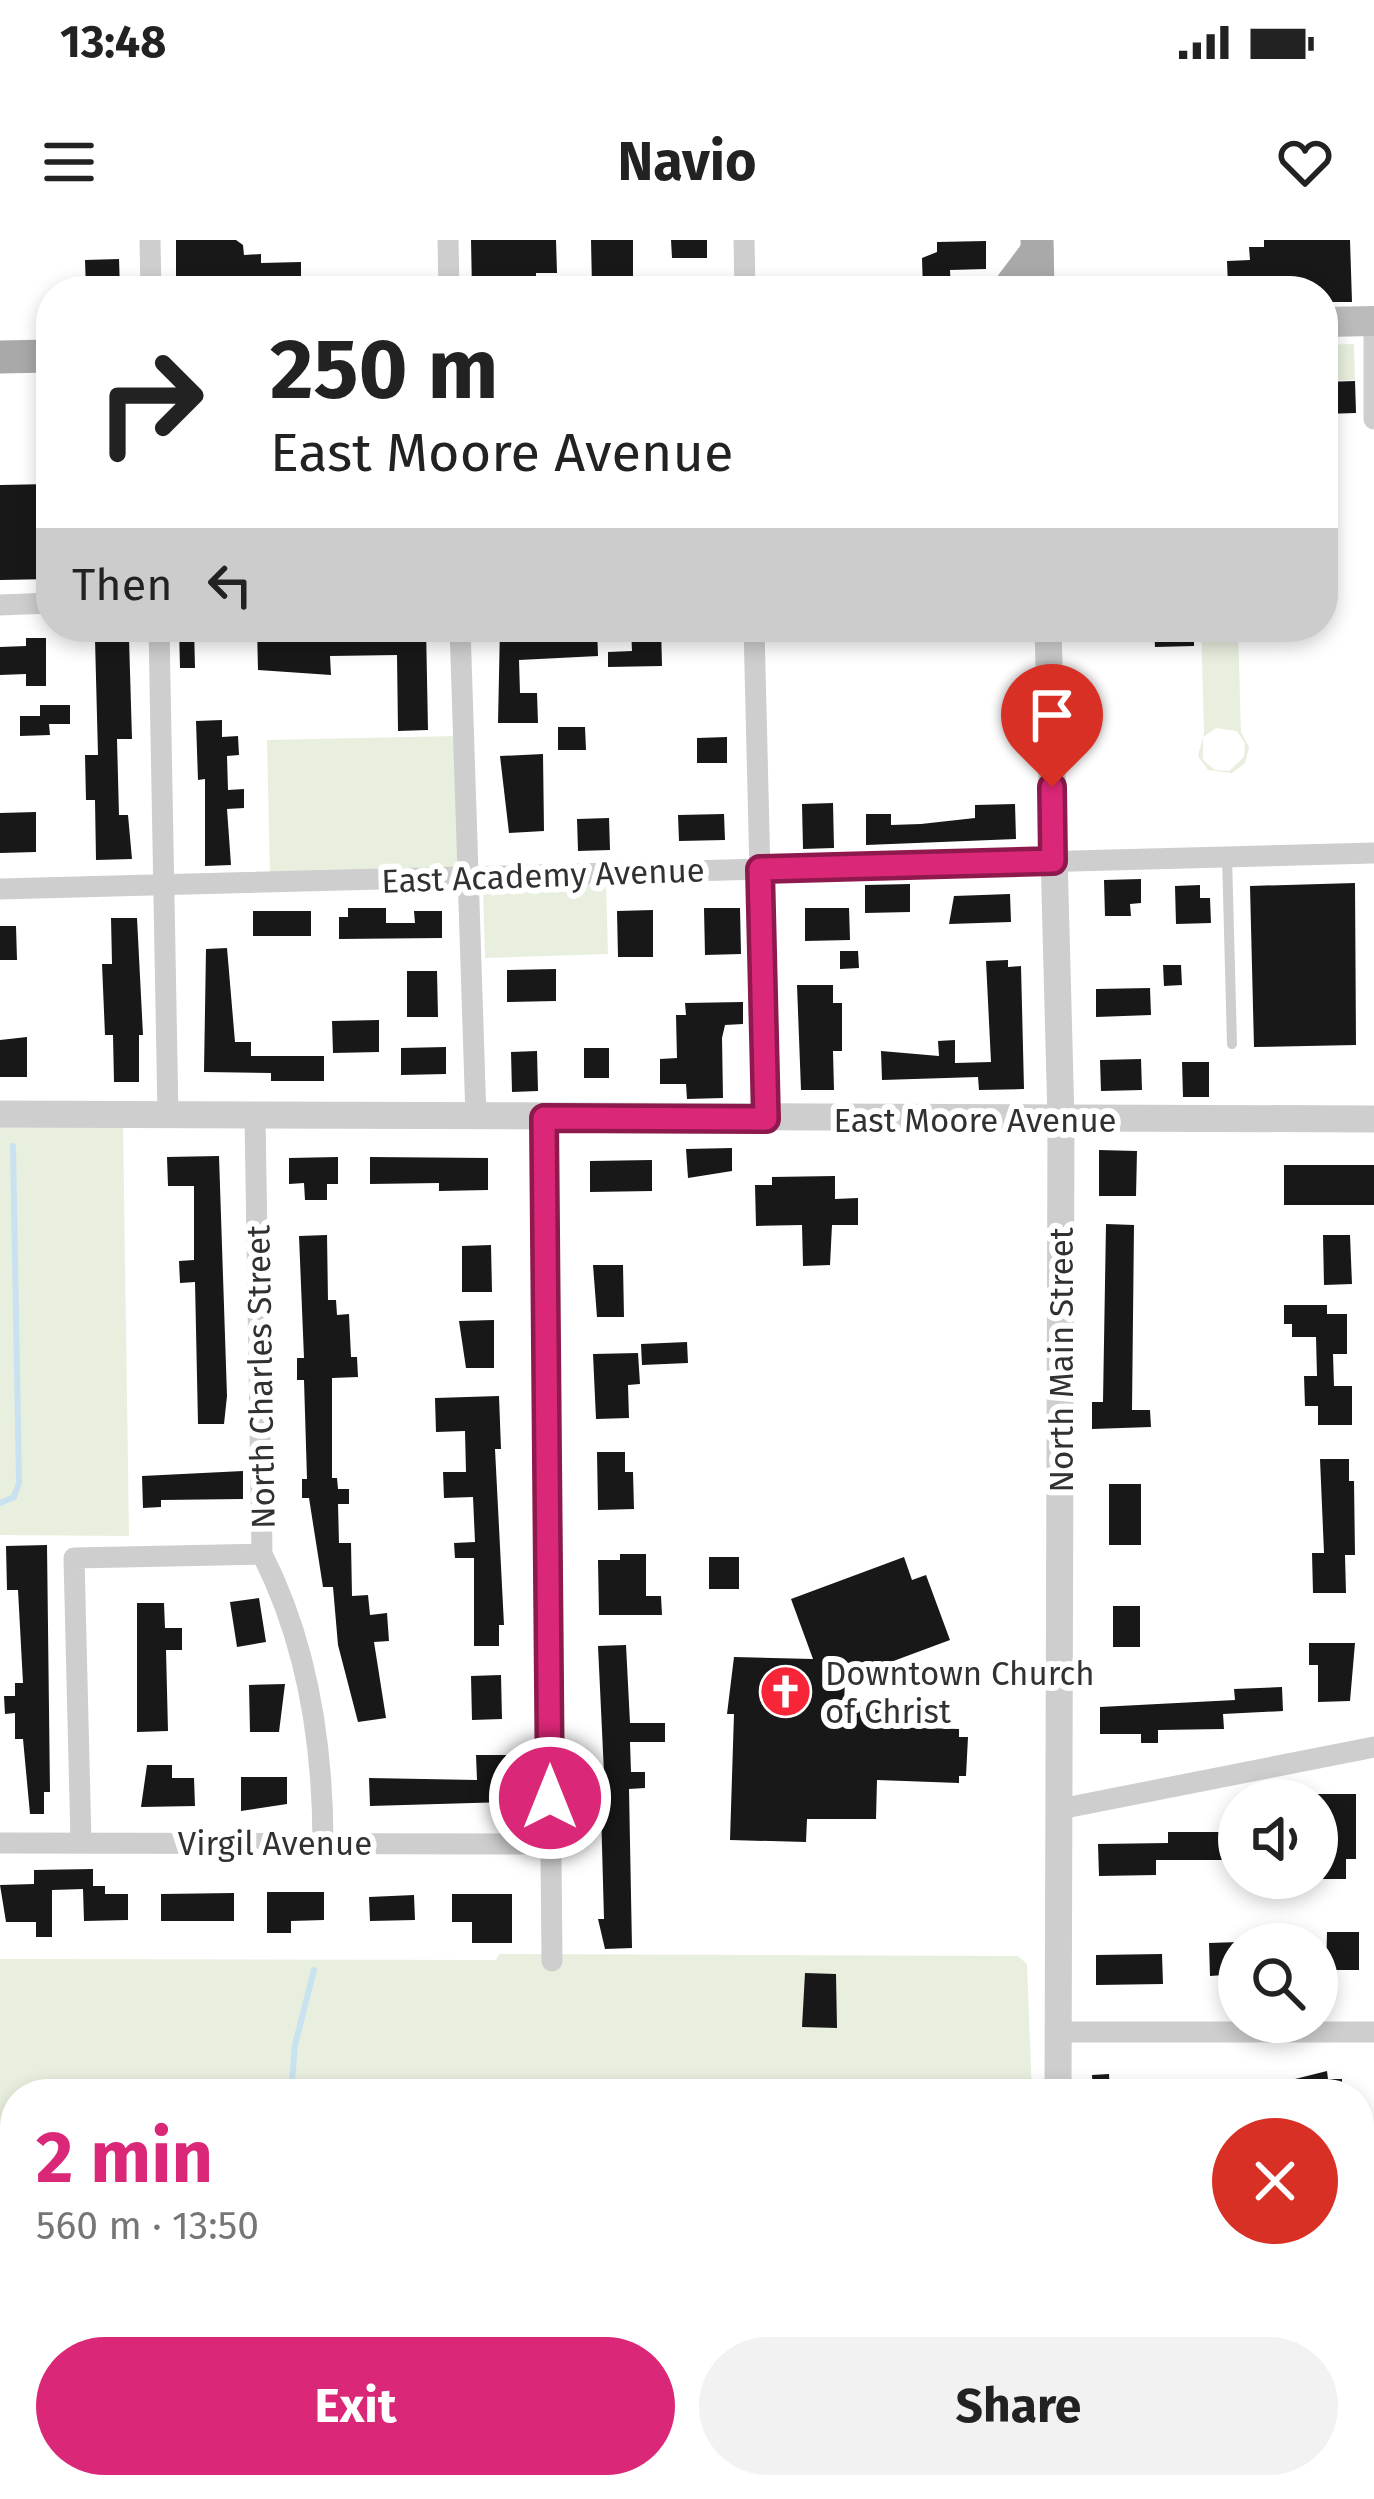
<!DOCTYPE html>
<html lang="en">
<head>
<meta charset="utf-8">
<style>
	:root { --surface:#fff; --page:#f2f2f2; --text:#222; --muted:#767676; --accent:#db2777 }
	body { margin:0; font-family:"Fira Sans",sans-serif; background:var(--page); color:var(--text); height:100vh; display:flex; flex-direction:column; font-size:45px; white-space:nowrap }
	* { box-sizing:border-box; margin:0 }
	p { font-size:39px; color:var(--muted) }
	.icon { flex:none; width:66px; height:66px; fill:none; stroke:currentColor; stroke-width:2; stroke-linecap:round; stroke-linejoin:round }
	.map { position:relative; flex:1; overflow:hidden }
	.drawer { position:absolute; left:0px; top:1839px; width:1374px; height:420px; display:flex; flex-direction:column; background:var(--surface); border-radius:48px 48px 0 0; box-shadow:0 6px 18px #0003 }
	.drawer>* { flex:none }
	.hud { position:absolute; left:36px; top:36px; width:1302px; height:366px; border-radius:48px; box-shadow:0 6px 18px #0003; background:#fff; color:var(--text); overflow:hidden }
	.fabs { position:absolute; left:1218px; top:1539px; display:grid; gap:24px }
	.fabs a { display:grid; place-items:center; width:120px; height:120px; border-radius:50%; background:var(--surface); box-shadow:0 6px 18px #0003; font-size:60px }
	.pin { position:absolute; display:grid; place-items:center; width:102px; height:102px; color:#fff; margin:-123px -51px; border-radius:50% 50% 50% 0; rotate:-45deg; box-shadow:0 0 12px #0007 }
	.pin .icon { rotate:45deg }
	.me { position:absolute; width:132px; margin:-66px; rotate:0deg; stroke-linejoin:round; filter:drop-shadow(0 0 9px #0008) }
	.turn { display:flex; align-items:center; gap:42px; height:252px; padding:0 36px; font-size:54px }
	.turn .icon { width:156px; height:156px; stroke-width:2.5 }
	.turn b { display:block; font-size:84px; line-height:102px }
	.then { display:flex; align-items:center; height:114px; padding:0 36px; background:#0003; gap:24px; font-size:45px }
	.round { display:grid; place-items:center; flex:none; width:126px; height:126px; border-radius:63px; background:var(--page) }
	.headline { display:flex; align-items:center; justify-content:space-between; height:204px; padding:0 36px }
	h1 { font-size:72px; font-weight:700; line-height:90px; color:var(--accent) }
	.action { display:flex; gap:24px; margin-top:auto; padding:24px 36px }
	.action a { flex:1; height:138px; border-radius:72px; background:var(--accent); color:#fff; font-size:48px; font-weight:700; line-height:138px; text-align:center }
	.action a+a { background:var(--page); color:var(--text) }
	.status { display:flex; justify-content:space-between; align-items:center; height:84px; padding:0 60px; background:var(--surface); direction:ltr }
	.status svg { height:33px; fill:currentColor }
	header { display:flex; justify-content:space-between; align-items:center; height:156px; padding:0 36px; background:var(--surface); font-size:54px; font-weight:700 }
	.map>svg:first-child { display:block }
	.green { fill:#e8efde; fill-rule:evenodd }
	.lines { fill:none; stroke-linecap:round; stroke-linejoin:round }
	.stream { stroke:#c9e2f0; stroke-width:6 }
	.building { fill:#181818 }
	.service { stroke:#cecece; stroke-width:10 }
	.minor { stroke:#cecece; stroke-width:21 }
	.tertiary { stroke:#cecece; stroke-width:27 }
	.secondary { stroke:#bbb; stroke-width:30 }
	.primary { stroke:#a9a9a9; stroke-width:33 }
	.route-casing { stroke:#8e194d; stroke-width:30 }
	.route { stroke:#db2777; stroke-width:21 }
	.labels { text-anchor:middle; stroke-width:12; stroke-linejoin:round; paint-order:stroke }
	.street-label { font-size:33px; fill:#313131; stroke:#fff }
	.poi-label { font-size:33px; fill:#313131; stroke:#fff; text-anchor:start }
</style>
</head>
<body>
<div class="status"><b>13:48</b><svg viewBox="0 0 49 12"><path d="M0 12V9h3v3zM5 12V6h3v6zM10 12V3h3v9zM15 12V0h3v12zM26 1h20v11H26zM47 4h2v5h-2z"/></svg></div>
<header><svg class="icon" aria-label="menu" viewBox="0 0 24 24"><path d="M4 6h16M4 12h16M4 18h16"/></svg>Navio<svg class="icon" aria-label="heart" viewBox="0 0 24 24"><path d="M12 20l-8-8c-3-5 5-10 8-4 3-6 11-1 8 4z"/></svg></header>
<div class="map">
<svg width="1374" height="2259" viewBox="0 0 1374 2259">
	<rect width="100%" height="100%" fill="#fff"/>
	<g class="green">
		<path d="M 1354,104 L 1355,140 L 1324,141 L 1323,105 Z"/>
		<path d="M 1201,387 L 1238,387 L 1241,492 L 1249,507 L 1245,523 L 1232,533 L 1208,530 L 1198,516 L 1204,493 ZM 1216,488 L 1237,491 L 1245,503 L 1244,517 L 1229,531 L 1215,530 L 1203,520 L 1203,497 Z"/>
		<path d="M 457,496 L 460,630 L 270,635 L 267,500 Z"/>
		<path d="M 606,643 L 608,714 L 485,718 L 483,646 Z"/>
		<path d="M 123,882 L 129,1296 L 0,1295 L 0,884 Z"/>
		<path d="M 499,1714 L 1018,1716 L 1027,1724 L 1032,1854 L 15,1854 L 15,2244 L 1029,2244 L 1029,2259 L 0,2259 L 0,1719 L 496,1720 Z"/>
	</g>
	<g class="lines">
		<g class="stream">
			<path d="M 0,1263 L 14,1257 L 19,1243 L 13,906"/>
			<path d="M 291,1854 L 295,1805 L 314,1730"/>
			<path d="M 336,2244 L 337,2259"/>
		</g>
	</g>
	<g class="building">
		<path d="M 176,0 L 236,0 L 243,5 L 244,15 L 261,14 L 261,23 L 301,22 L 301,51 L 176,51 Z"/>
		<path d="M 471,0 L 556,0 L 557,33 L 536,33 L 536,51 L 472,51 Z"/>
		<path d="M 591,0 L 633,0 L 633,46 L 592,47 Z"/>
		<path d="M 671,0 L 707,0 L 707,18 L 672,18 Z"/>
		<path d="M 1264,0 L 1350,0 L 1352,62 L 1323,62 L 1323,51 L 1228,47 L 1227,21 L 1250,20 L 1249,7 L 1264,7 Z"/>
		<path d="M 986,1 L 986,29 L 950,30 L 951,51 L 923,51 L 922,18 L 937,12 L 937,2 Z"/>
		<path d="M 119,19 L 120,51 L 86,51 L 85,20 Z"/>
		<path d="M 1355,141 L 1356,173 L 1323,174 L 1323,142 Z"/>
		<path d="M 51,244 L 51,339 L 0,340 L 0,245 Z"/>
		<path d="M 179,387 L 194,387 L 195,428 L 180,428 Z"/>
		<path d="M 257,387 L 276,387 L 276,394 L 286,393 L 287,398 L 426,387 L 428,490 L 398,491 L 397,415 L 330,416 L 331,435 L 258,430 Z"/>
		<path d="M 500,387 L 597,387 L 598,416 L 519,420 L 520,453 L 537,453 L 538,483 L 498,483 Z"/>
		<path d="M 631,387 L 661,387 L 662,426 L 608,427 L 608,412 L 632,411 Z"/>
		<path d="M 1154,387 L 1194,387 L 1194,406 L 1155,407 Z"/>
		<path d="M 26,398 L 46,398 L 46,446 L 26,446 L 26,434 L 0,435 L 0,407 L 26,406 Z"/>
		<path d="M 129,398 L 132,499 L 117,499 L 119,575 L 128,575 L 132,619 L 96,620 L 95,560 L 86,560 L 85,515 L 98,515 L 95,399 Z"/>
		<path d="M 40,465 L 70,465 L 70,484 L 49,484 L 50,495 L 20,496 L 20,476 L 40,476 Z"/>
		<path d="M 222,480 L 222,497 L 238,496 L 239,515 L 227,516 L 228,550 L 244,549 L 244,568 L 227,569 L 231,625 L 205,626 L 205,539 L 198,540 L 196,481 Z"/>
		<path d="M 558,487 L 585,487 L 586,510 L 558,510 Z"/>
		<path d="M 727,497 L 727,523 L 697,523 L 697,498 Z"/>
		<path d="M 543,514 L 544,591 L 509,593 L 500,516 Z"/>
		<path d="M 833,563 L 834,608 L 803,609 L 802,564 Z"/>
		<path d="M 1015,564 L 1016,599 L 866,605 L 866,574 L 891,574 L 891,585 L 921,584 L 975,578 L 975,565 Z"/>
		<path d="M 36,572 L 36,612 L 0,613 L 0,573 Z"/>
		<path d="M 724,574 L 725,600 L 679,601 L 678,575 Z"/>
		<path d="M 609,578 L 610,610 L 578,611 L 577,579 Z"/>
		<path d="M 1141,639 L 1141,663 L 1130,664 L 1131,676 L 1105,676 L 1104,640 Z"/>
		<path d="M 1355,643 L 1356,805 L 1254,807 L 1250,646 Z"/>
		<path d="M 910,644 L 910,672 L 865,673 L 865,645 Z"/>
		<path d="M 1200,645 L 1200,658 L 1210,658 L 1211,683 L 1176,684 L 1175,646 Z"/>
		<path d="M 1010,654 L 1011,682 L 949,684 L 954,656 Z"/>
		<path d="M 348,668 L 386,668 L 386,683 L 415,683 L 414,671 L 442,671 L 442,698 L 339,699 L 339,677 L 348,677 Z"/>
		<path d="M 704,668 L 740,668 L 741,714 L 705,715 Z"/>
		<path d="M 805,668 L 849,668 L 850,700 L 805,701 Z"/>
		<path d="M 653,670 L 653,717 L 618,717 L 617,671 Z"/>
		<rect x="253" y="671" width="58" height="25"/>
		<path d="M 111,678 L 137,678 L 143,795 L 139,795 L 139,842 L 114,842 L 113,795 L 105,795 L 102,724 L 112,724 Z"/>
		<path d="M 0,686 L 16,686 L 17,720 L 0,720 Z"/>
		<path d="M 227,708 L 235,802 L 251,802 L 251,816 L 324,816 L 324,841 L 271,841 L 271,833 L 204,832 L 206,709 Z"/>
		<path d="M 840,711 L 858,711 L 859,728 L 840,729 Z"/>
		<path d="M 1008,720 L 1008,727 L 1021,726 L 1024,849 L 979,850 L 978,837 L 882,840 L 881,811 L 939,816 L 938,801 L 955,800 L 955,823 L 991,822 L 986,721 Z"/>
		<path d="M 1163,725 L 1181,725 L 1182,745 L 1164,746 Z"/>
		<path d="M 556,729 L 556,761 L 507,762 L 507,730 Z"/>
		<path d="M 407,731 L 437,731 L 438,777 L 407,777 Z"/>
		<path d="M 797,745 L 833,745 L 833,763 L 842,763 L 842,811 L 833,811 L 834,850 L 801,850 Z"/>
		<path d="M 1150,748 L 1151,775 L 1096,777 L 1096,749 Z"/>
		<path d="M 743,762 L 743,784 L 725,785 L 722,798 L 723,858 L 687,859 L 686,844 L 660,844 L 660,819 L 677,818 L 676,775 L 686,775 L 685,763 Z"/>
		<path d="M 379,780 L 379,812 L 333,813 L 332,781 Z"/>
		<path d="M 27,797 L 27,837 L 0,837 L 0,800 Z"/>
		<path d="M 446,807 L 446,834 L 401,835 L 401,808 Z"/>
		<rect x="584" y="808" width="25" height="30"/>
		<path d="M 537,811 L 538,851 L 512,852 L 511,812 Z"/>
		<path d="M 1141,819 L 1142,850 L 1101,851 L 1100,820 Z"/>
		<path d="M 1182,822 L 1209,822 L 1209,857 L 1183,857 Z"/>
		<path d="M 732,908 L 732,931 L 688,938 L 686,909 Z"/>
		<path d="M 1099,910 L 1137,911 L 1136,956 L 1099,956 Z"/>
		<path d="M 219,916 L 227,1156 L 224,1184 L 198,1184 L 195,1042 L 180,1043 L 179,1021 L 194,1020 L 194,946 L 168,946 L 167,917 Z"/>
		<path d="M 338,917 L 338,944 L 327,944 L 327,960 L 305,960 L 304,943 L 289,944 L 289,918 Z"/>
		<path d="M 370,917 L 488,918 L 488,950 L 439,951 L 439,943 L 370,944 Z"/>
		<path d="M 652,920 L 652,951 L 590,952 L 590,921 Z"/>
		<rect x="1284" y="925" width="90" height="40"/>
		<path d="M 835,936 L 835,959 L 858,958 L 858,985 L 832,985 L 830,1025 L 803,1026 L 802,985 L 756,986 L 755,945 L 772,945 L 772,937 Z"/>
		<path d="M 1106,984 L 1134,985 L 1132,1170 L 1150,1170 L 1151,1187 L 1092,1189 L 1092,1162 L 1103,1162 Z"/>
		<path d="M 327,995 L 328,1060 L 336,1060 L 337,1075 L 349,1074 L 351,1117 L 357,1117 L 358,1137 L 332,1138 L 332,1238 L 337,1238 L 338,1249 L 349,1249 L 349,1264 L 338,1264 L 339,1303 L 351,1303 L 352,1356 L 368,1355 L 370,1375 L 387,1373 L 389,1401 L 374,1402 L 386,1478 L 358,1482 L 338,1405 L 333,1347 L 323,1347 L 309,1258 L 302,1258 L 302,1239 L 307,1239 L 304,1140 L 297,1140 L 297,1118 L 304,1118 L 299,996 Z"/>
		<path d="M 1323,995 L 1350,995 L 1352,1044 L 1324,1045 Z"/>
		<path d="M 491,1005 L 492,1052 L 462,1052 L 462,1006 Z"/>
		<path d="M 593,1025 L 623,1025 L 624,1077 L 597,1077 Z"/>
		<path d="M 1284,1065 L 1327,1065 L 1327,1074 L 1347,1074 L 1347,1114 L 1333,1114 L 1334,1146 L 1352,1146 L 1352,1185 L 1318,1185 L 1318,1166 L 1305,1166 L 1304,1136 L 1317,1136 L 1316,1097 L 1292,1097 L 1292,1084 L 1284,1084 Z"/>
		<path d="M 494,1080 L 494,1128 L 466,1128 L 459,1081 Z"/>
		<path d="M 687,1102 L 688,1123 L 642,1125 L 641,1104 Z"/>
		<path d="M 638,1113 L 640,1144 L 628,1145 L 629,1178 L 596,1179 L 593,1114 Z"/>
		<path d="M 499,1156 L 501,1209 L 495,1209 L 504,1385 L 499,1385 L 499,1406 L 474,1406 L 474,1318 L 455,1318 L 454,1303 L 475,1302 L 473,1257 L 444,1258 L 443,1232 L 466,1232 L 465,1191 L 436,1192 L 435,1158 Z"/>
		<path d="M 597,1212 L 625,1212 L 625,1232 L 633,1232 L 634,1269 L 598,1270 Z"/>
		<path d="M 1320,1219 L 1349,1219 L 1349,1241 L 1354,1241 L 1355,1315 L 1345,1315 L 1346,1353 L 1313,1353 L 1312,1313 L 1324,1313 Z"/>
		<path d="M 243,1231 L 243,1259 L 161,1260 L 161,1267 L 143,1268 L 142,1236 Z"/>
		<rect x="1109" y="1244" width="32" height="61"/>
		<path d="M 47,1305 L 50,1552 L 44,1552 L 44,1574 L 30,1574 L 23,1499 L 15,1499 L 15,1473 L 5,1474 L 4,1456 L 15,1456 L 15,1443 L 23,1443 L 18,1350 L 7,1350 L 6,1306 Z"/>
		<path d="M 620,1314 L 646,1314 L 646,1356 L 661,1356 L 662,1375 L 599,1375 L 598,1320 L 620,1320 Z"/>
		<rect x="709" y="1317" width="30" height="32"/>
		<path d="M 904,1317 L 912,1340 L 926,1335 L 950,1400 L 845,1439 L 844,1465 L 885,1466 L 884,1487 L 959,1489 L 959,1497 L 968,1497 L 966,1536 L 959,1536 L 959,1543 L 877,1540 L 876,1579 L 807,1579 L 806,1602 L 730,1600 L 734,1474 L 727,1474 L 734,1417 L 813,1419 L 791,1359 Z"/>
		<path d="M 259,1358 L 266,1402 L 237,1407 L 230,1362 Z"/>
		<path d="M 137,1363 L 164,1363 L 165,1388 L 182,1388 L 182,1410 L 166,1410 L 168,1491 L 137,1492 Z"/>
		<rect x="1113" y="1366" width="27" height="41"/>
		<path d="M 1309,1403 L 1355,1403 L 1350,1461 L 1318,1462 L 1318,1425 L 1309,1425 Z"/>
		<path d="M 626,1405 L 630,1483 L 665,1483 L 665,1502 L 630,1502 L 631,1532 L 645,1532 L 645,1548 L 629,1549 L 632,1708 L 605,1709 L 598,1679 L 604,1679 L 600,1533 L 604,1533 L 598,1406 Z"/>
		<path d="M 501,1435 L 502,1479 L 472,1480 L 471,1436 Z"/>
		<path d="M 285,1444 L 279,1492 L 250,1492 L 249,1445 Z"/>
		<path d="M 1282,1447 L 1283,1471 L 1223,1474 L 1224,1489 L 1158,1490 L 1158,1503 L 1141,1503 L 1141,1494 L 1100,1494 L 1100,1467 L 1235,1460 L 1234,1449 Z"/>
		<path d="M 476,1515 L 506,1515 L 507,1562 L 370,1566 L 369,1538 L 477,1540 Z"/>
		<path d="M 147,1525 L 172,1525 L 172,1538 L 194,1538 L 195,1566 L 141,1567 Z"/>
		<path d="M 241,1537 L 287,1537 L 287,1564 L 241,1571 Z"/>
		<path d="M 1317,1554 L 1356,1554 L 1356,1619 L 1346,1619 L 1346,1639 L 1317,1639 Z"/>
		<path d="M 1168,1592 L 1224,1592 L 1224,1620 L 1156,1620 L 1156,1635 L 1099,1636 L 1098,1604 L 1168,1603 Z"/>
		<path d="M 93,1629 L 93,1646 L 105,1646 L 105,1654 L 128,1654 L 128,1680 L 84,1681 L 83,1649 L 52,1650 L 52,1697 L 36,1697 L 36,1682 L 6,1682 L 0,1645 L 34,1644 L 34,1630 Z"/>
		<path d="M 267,1652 L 324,1652 L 324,1680 L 291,1681 L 291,1693 L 267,1693 Z"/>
		<path d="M 234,1653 L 234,1681 L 161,1681 L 161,1654 Z"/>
		<path d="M 452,1654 L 512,1654 L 512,1703 L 472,1703 L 472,1682 L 452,1682 Z"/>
		<path d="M 414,1655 L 415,1680 L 370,1681 L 369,1657 Z"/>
		<path d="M 1327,1692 L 1359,1692 L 1359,1730 L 1326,1730 Z"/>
		<path d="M 1239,1702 L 1239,1734 L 1210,1736 L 1209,1703 Z"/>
		<path d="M 1162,1714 L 1163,1744 L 1096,1745 L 1096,1715 Z"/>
		<path d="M 805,1733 L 836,1734 L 837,1788 L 802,1787 Z"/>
		<path d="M 1327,1831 L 1328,1839 L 1342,1839 L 1342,1854 L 1296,1854 L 1295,1839 Z"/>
		<path d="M 1109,1834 L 1110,1854 L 1093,1854 L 1092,1835 Z"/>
	</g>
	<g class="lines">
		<path class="service" d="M 1227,616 L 1232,804"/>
		<g class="minor">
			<path d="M 150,0 L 151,51"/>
			<path d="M 448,0 L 449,51"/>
			<path d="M 744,0 L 745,51"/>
			<path d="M 1374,93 L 1374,179"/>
			<path d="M 0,365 L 51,363"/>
			<path d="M 159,387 L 168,875"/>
			<path d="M 460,387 L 476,878"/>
			<path d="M 754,387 L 766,879"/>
			<path d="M 0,649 L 1374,613"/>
			<path d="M 255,876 L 262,1314 C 308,1404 323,1503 323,1604"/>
			<path d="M 544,878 L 552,1721"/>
			<path d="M 1060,1569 L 1374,1507"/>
			<path d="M 81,1602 L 74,1318 L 262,1314"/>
			<path d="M 0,1603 L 550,1604"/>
			<path d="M 1058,1792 L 1374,1792"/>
		</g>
		<g class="tertiary">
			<path d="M 1048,387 L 1061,880 L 1058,1854"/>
			<path d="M 0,874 L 1374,879"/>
			<path d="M 1051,2259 L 1051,2244"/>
		</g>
		<path class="secondary" d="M 1323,82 L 1374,81"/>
		<g class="primary">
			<path d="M 1037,0 L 1038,51"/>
			<path d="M 1007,51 L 1037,11"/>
			<path d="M 0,117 L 51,116"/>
		</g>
	</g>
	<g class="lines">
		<defs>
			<path id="route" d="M 550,1558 L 544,878 L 766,879 L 760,629 L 1053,621 L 1052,547"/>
		</defs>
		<use href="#route" class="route-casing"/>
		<use href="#route" class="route"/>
	</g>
	<defs>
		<symbol id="church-disc" viewBox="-11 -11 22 22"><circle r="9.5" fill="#f62538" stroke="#fff"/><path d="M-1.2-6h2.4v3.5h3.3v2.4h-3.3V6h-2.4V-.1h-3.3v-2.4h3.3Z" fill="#fff"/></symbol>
	</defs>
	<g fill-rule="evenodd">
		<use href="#church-disc" x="756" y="1422" width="59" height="59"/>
	</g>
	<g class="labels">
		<g class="street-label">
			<text transform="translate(543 635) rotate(-2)" y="12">East Academy Avenue</text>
			<text x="975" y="892">East Moore Avenue</text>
			<text transform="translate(1061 1120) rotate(-90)" y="12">North Main Street</text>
			<text transform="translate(260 1137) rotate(-91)" y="12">North Charles Street</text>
			<text x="275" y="1615">Virgil Avenue</text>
		</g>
		<g class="poi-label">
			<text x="825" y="1445">Downtown Church<tspan x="825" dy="38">of Christ</tspan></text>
		</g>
	</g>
</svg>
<div class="fabs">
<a><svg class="icon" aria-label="sound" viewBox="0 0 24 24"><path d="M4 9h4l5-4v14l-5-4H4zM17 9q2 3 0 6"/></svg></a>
<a><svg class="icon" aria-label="search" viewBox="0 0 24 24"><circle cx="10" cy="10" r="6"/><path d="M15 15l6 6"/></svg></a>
</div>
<div class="pin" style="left:1052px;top:547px;background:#d93025"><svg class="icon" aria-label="arrive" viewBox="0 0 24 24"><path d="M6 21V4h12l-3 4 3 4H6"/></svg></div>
<svg class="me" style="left:550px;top:1558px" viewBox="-20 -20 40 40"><circle r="17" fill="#db2777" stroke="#fff" stroke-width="3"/><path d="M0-11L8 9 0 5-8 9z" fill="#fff"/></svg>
<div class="hud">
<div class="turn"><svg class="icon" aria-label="right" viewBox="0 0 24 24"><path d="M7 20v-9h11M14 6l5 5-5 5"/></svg><div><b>250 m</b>East Moore Avenue</div></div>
<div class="then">Then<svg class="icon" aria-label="left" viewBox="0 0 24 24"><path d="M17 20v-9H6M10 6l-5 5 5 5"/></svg></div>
</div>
<section class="drawer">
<div class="headline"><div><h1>2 min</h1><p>560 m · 13:50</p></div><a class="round" style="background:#d93025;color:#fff"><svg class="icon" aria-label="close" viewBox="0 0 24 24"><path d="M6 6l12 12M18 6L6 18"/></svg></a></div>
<div class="action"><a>Exit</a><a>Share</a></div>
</section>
</div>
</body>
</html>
